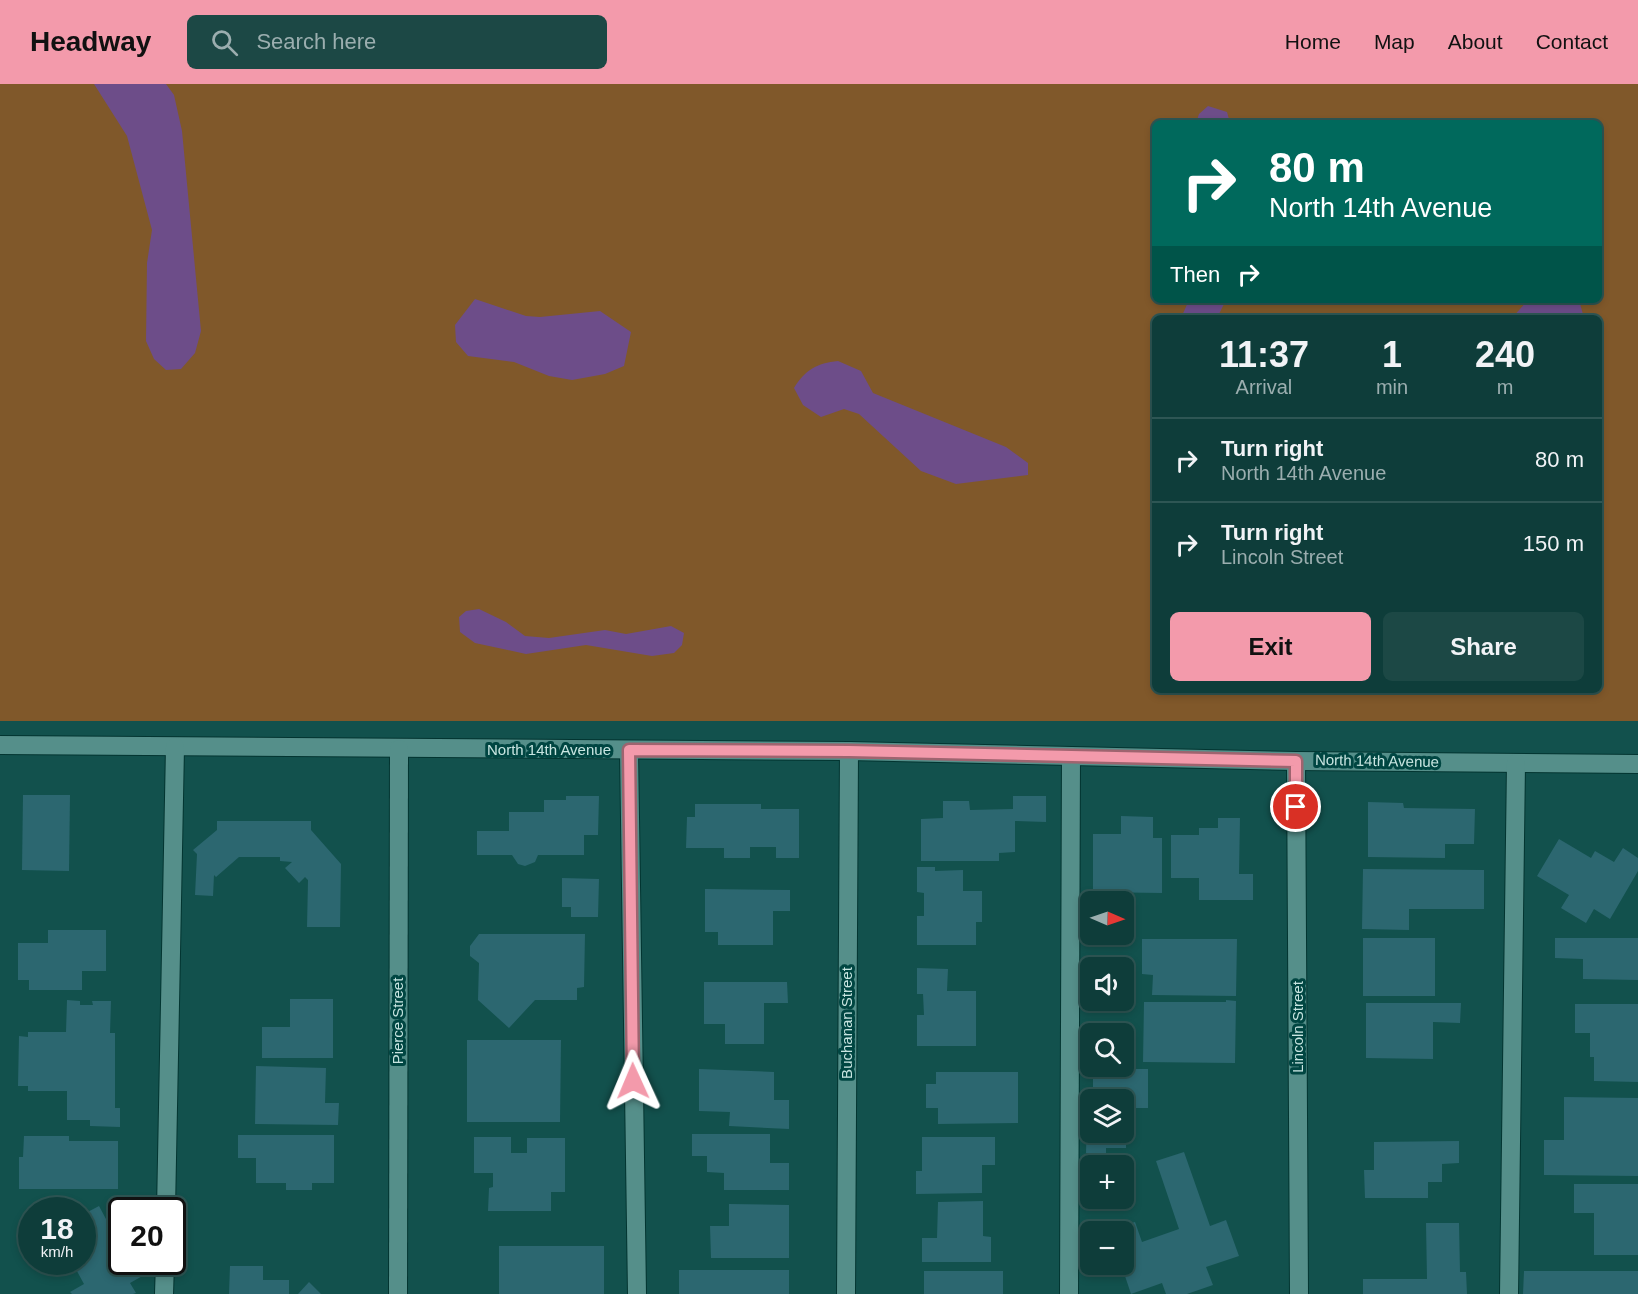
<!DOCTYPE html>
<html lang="en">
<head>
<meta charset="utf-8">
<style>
	:root { --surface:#0e3d3a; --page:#1c4845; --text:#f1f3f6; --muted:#9baeaf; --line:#2e5654; --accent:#f39aab }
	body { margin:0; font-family:Helvetica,sans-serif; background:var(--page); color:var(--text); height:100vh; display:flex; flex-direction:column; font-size:22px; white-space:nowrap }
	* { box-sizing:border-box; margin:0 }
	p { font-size:20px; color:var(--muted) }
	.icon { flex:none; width:33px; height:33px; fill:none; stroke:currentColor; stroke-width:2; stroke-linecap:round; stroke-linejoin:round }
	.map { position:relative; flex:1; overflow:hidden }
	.side { position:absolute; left:1152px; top:231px; width:450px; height:378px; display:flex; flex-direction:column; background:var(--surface); border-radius:9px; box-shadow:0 3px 9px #0003,0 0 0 2px var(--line) }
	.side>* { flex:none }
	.banner { position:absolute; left:1152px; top:36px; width:450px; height:183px; border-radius:9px; box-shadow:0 3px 9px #0003,0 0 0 2px var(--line); background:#00695c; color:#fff; overflow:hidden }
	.needle { width:39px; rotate:92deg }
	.controls { position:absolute; left:1080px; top:807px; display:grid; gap:12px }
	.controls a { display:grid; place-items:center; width:54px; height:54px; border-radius:9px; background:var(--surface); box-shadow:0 3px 9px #0003,0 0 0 2px var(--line); font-size:30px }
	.speed { position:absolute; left:18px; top:1113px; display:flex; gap:12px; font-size:30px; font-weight:700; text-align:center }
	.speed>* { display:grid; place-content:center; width:78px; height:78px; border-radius:50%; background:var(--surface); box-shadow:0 3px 9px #0003,0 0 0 2px var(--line); line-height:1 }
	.speed small { font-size:15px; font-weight:400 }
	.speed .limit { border:3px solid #111; border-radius:9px; background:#fff; color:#111 }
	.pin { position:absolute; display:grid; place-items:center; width:51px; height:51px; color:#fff; margin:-26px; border:3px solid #fff; border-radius:50%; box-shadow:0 2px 6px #0007 }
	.me { position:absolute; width:66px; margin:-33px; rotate:359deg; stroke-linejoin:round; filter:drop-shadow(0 0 4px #0008) }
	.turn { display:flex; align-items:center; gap:21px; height:126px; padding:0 18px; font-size:27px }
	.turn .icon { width:78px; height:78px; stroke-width:2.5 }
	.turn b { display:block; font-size:42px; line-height:51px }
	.then { display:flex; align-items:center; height:57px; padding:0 18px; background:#0003; gap:12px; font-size:22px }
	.eta { display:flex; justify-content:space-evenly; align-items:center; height:102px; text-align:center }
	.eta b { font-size:36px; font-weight:700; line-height:42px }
	.action { display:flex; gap:12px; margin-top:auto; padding:12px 18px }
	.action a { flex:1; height:69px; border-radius:9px; background:var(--accent); color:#111; font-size:24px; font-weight:700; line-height:69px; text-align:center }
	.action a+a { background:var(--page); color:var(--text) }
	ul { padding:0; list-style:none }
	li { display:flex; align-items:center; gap:18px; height:84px; padding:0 18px; border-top:2px solid var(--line) }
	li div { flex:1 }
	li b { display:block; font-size:22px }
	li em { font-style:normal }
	header { display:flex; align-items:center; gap:36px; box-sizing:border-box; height:84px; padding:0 30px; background:var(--accent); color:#111 }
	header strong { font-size:28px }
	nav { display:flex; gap:33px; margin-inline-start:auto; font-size:21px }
	.search { width:420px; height:54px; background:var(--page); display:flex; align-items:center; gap:15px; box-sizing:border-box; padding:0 21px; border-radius:9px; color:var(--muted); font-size:22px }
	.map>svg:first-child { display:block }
	.green { fill:#80582a; fill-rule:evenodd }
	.water { fill:#6d4d89 }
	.building { fill:#2c6770 }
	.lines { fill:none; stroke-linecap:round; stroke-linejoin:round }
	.minor-casing { stroke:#033531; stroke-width:20 }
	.minor { stroke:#558f8a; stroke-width:18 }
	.route-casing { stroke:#9e646f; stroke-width:15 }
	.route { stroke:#f39aab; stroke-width:10 }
	.labels { text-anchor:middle; stroke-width:6; stroke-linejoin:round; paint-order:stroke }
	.street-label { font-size:15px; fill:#c8e5e1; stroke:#004642 }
</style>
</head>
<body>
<header>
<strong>Headway</strong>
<div class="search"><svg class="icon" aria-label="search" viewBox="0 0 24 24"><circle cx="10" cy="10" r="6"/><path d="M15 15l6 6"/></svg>Search here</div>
<nav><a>Home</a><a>Map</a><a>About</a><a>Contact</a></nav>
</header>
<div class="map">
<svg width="1638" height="1210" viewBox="0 0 1638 1210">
	<rect width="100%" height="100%" fill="#12514d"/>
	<path class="green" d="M 0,0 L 1638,0 L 1638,637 L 0,637 ZM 1155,39 L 1599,39 L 1599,216 L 1155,216 ZM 1155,234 L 1599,234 L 1599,606 L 1155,606 Z"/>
	<g class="water">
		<path d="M 94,0 L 166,0 L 174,11 L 182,47 L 201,247 L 195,269 L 181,285 L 166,286 L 154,275 L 146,257 L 147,179 L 152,146 L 127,52 Z"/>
		<path d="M 1208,22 L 1227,28 L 1230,39 L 1196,39 L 1199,30 Z"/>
		<path d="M 475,215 L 526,232 L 540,233 L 600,227 L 631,248 L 624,282 L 605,290 L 572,296 L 549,292 L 514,278 L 468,272 L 456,258 L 455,241 Z"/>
		<path d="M 1189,216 L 1226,216 L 1217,234 L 1181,234 Z"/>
		<path d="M 1528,216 L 1579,216 L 1584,234 L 1512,234 Z"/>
		<path d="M 838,277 L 861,287 L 873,309 L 1006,363 L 1028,379 L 1028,391 L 956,400 L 921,387 L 859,330 L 844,325 L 821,333 L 803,321 L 794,304 C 805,286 817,279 838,277 Z"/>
		<path d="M 479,525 L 506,538 L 525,552 L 549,554 L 605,546 L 626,550 L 671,542 L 684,549 L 682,561 L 674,569 L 652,572 L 586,561 L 526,570 L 475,559 L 460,548 L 459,533 L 466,527 Z"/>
	</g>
	<g class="building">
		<path d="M 23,711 L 70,711 L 69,787 L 22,786 Z"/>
		<path d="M 566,712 L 599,712 L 598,751 L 584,751 L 584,771 L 538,771 L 535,778 L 525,782 L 518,780 L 512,771 L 477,771 L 477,747 L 509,747 L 509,728 L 544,728 L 544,716 L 566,716 Z"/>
		<path d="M 1013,712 L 1046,712 L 1046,738 L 1015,737 L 1015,768 L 999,769 L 999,777 L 921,777 L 921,735 L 943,734 L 943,717 L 969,717 L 970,726 L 1013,725 Z"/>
		<path d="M 1368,718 L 1403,719 L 1404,724 L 1475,725 L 1474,760 L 1445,760 L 1445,774 L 1368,773 Z"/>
		<path d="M 695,720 L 761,720 L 761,725 L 799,725 L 799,774 L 776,774 L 776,763 L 750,763 L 750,774 L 724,774 L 724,764 L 686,764 L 687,733 L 695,733 Z"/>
		<path d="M 1121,732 L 1153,733 L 1153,754 L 1162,754 L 1162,809 L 1093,808 L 1093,750 L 1121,750 Z"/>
		<path d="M 1218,734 L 1240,734 L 1239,790 L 1253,790 L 1253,816 L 1199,816 L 1199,794 L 1171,794 L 1171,751 L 1199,751 L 1199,744 L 1218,744 Z"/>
		<path d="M 217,737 L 311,737 L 311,746 L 341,780 L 340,843 L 307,843 L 308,796 L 305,793 L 299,799 L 285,784 L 292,778 L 280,777 L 280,773 L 239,773 L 216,793 L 214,791 L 213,812 L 195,811 L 197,770 L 193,766 L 217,746 Z"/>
		<path d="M 1559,755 L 1591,774 L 1595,767 L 1614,778 L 1623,764 L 1638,774 L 1638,787 L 1610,835 L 1594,825 L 1586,839 L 1561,824 L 1569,811 L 1537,792 Z"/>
		<path d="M 917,783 L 935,783 L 935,787 L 963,786 L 963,807 L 982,807 L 982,838 L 976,838 L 976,861 L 917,861 L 917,832 L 924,832 L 924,809 L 917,808 Z"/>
		<path d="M 1363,785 L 1484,786 L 1484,825 L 1409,825 L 1409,846 L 1362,845 Z"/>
		<path d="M 562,794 L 599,795 L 598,833 L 571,833 L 571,823 L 562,823 Z"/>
		<path d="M 705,805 L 790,806 L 790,827 L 773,827 L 773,861 L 718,861 L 718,848 L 705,848 Z"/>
		<path d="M 48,846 L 106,846 L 106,887 L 82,887 L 82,906 L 29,906 L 29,896 L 18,896 L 18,859 L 48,859 Z"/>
		<path d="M 479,850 L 585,850 L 584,903 L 577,904 L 577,916 L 535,916 L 509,944 L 478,916 L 479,879 L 470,872 L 470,862 Z"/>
		<rect x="1363" y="854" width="72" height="58"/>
		<path d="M 1555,854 L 1638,854 L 1638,896 L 1583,895 L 1583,875 L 1555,874 Z"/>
		<path d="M 1142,855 L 1237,855 L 1236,912 L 1152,911 L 1153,891 L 1142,890 Z"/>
		<path d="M 917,884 L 948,885 L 947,907 L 976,907 L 976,962 L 917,962 L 917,931 L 924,931 L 923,910 L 917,910 Z"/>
		<path d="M 704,898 L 787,898 L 788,919 L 764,919 L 764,960 L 725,960 L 725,940 L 704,940 Z"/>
		<path d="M 290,915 L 333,915 L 333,974 L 262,974 L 262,943 L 290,943 Z"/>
		<path d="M 67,916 L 80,917 L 80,921 L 93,921 L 92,917 L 111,917 L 110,949 L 115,949 L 115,1024 L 120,1024 L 120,1043 L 90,1042 L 90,1036 L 67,1036 L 67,1007 L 28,1007 L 28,1002 L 18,1002 L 19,952 L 28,953 L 28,948 L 66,948 Z"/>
		<path d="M 1226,916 L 1236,917 L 1235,979 L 1143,978 L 1144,918 L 1226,918 Z"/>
		<path d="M 1366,919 L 1461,919 L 1460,939 L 1433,938 L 1433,975 L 1366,974 Z"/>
		<path d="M 1575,920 L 1638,920 L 1638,998 L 1594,997 L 1594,973 L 1590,973 L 1590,949 L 1575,949 Z"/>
		<path d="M 467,956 L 561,956 L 560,1038 L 467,1038 Z"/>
		<path d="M 256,982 L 326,984 L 325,1019 L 339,1019 L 338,1041 L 255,1040 Z"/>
		<path d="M 699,985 L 774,988 L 774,1016 L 789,1016 L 789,1045 L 729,1042 L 730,1028 L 699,1027 Z"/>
		<path d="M 1093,985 L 1148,985 L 1148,1024 L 1124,1024 L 1124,1016 L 1093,1016 Z"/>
		<path d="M 936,988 L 1018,988 L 1018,1039 L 938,1040 L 938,1024 L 926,1024 L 926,1000 L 936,1000 Z"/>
		<path d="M 1564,1013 L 1638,1014 L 1638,1092 L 1544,1091 L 1544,1056 L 1564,1056 Z"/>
		<path d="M 1087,1036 L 1090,1036 L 1090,1048 L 1124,1048 L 1126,1043 L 1126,1064 L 1106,1064 L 1106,1070 L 1086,1069 Z"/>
		<path d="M 692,1050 L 770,1050 L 770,1079 L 789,1079 L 789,1106 L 724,1106 L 724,1089 L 707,1088 L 707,1072 L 692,1072 Z"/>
		<path d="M 238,1051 L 334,1051 L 334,1099 L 312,1099 L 312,1106 L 286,1106 L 286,1099 L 256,1099 L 256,1074 L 238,1074 Z"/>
		<path d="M 24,1052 L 69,1052 L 69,1057 L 118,1057 L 118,1105 L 19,1105 L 19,1073 L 23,1073 Z"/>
		<path d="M 474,1053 L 511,1053 L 511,1069 L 527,1069 L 527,1054 L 565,1054 L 565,1108 L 551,1108 L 551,1127 L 488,1127 L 489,1104 L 493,1103 L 493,1089 L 474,1089 Z"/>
		<path d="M 922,1053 L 995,1053 L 995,1081 L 982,1081 L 982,1109 L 916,1110 L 916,1087 L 922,1087 Z"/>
		<path d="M 1459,1057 L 1459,1079 L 1442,1080 L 1442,1098 L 1428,1098 L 1428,1114 L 1365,1114 L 1364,1086 L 1374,1086 L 1374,1058 Z"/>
		<path d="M 1184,1068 L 1210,1142 L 1226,1136 L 1239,1172 L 1206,1183 L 1213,1201 L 1187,1210 L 1166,1210 L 1162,1199 L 1131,1210 L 1121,1180 L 1124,1180 L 1124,1148 L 1108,1147 L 1135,1138 L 1142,1158 L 1179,1145 L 1156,1077 Z"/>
		<path d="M 1574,1100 L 1638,1100 L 1638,1171 L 1594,1171 L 1594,1129 L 1574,1129 Z"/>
		<rect x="1092" y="1114" width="22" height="10"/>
		<path d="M 983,1117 L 983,1152 L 991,1153 L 991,1178 L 922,1178 L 922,1154 L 937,1154 L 938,1118 Z"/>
		<path d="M 729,1120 L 789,1121 L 789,1174 L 711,1174 L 710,1142 L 729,1142 Z"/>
		<path d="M 99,1122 L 114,1150 L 122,1145 L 122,1178 L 139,1178 L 146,1190 L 130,1199 L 136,1209 L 133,1210 L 72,1210 L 70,1208 L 84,1200 L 72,1178 L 82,1178 L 82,1131 Z"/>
		<path d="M 1426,1139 L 1459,1139 L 1460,1188 L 1466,1188 L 1467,1210 L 1363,1210 L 1363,1195 L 1427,1195 Z"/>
		<rect x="499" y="1162" width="105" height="48"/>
		<path d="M 230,1182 L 263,1182 L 263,1196 L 289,1196 L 289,1210 L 229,1210 Z"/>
		<rect x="679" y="1186" width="110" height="24"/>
		<rect x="924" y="1187" width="79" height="23"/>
		<path d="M 1524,1187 L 1638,1187 L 1638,1210 L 1523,1210 Z"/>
		<path d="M 309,1198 L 321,1210 L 298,1210 Z"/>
	</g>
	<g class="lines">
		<defs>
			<g id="minor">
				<path d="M 0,661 L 849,667 L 1296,677 L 1638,680"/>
				<path d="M 629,666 L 637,1210"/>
				<path d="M 1296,677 L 1299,1210"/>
				<path d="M 166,1126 L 175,663"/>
				<path d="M 164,1210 L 165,1178"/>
				<path d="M 398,1210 L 399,665"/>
				<path d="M 846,1210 L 849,667"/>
				<path d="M 1069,1210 L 1071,672"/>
				<path d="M 1509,1210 L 1516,679"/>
			</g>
		</defs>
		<use href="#minor" class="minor-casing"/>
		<use href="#minor" class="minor"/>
	</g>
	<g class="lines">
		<defs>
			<path id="route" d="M 633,997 L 629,666 L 849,667 L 1296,677 L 1296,723"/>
		</defs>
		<use href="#route" class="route-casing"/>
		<use href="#route" class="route"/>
	</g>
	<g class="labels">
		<g class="street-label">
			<text x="549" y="671">North 14th Avenue</text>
			<text transform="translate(1377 677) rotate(1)" y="5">North 14th Avenue</text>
			<text transform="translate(398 937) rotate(-90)" y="5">Pierce Street</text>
			<text transform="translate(847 939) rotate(-90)" y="5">Buchanan Street</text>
			<text transform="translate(1298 943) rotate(-90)" y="5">Lincoln Street</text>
		</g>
	</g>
</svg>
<div class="controls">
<a><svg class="needle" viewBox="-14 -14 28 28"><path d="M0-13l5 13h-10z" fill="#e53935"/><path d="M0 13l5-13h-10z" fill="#9baeaf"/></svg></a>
<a><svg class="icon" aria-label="sound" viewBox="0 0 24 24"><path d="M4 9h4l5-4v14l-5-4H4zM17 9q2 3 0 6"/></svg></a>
<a><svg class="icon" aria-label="search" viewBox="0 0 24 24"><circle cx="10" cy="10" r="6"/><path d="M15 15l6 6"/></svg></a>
<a><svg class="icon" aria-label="layers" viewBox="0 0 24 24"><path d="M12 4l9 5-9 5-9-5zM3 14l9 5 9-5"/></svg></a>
<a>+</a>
<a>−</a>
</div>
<div class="speed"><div>18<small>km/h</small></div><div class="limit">20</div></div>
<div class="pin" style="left:1296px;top:723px;background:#d93025"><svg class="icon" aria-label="arrive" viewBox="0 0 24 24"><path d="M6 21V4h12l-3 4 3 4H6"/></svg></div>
<svg class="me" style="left:633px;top:997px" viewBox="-20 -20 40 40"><path d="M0-17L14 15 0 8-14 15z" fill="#f39aab" stroke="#fff" stroke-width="4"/></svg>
<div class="banner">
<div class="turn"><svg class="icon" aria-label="right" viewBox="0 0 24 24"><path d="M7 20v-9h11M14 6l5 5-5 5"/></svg><div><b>80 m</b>North 14th Avenue</div></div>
<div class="then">Then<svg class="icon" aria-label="right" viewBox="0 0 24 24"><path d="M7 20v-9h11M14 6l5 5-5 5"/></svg></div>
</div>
<section class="side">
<div class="eta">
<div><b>11:37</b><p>Arrival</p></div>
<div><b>1</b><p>min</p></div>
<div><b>240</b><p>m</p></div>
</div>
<ul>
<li><svg class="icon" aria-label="right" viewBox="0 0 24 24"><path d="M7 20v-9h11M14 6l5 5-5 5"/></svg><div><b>Turn right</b><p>North 14th Avenue</p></div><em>80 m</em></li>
<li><svg class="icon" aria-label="right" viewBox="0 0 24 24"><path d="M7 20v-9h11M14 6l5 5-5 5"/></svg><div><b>Turn right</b><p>Lincoln Street</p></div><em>150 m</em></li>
</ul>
<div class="action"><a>Exit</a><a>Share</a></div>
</section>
</div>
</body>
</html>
